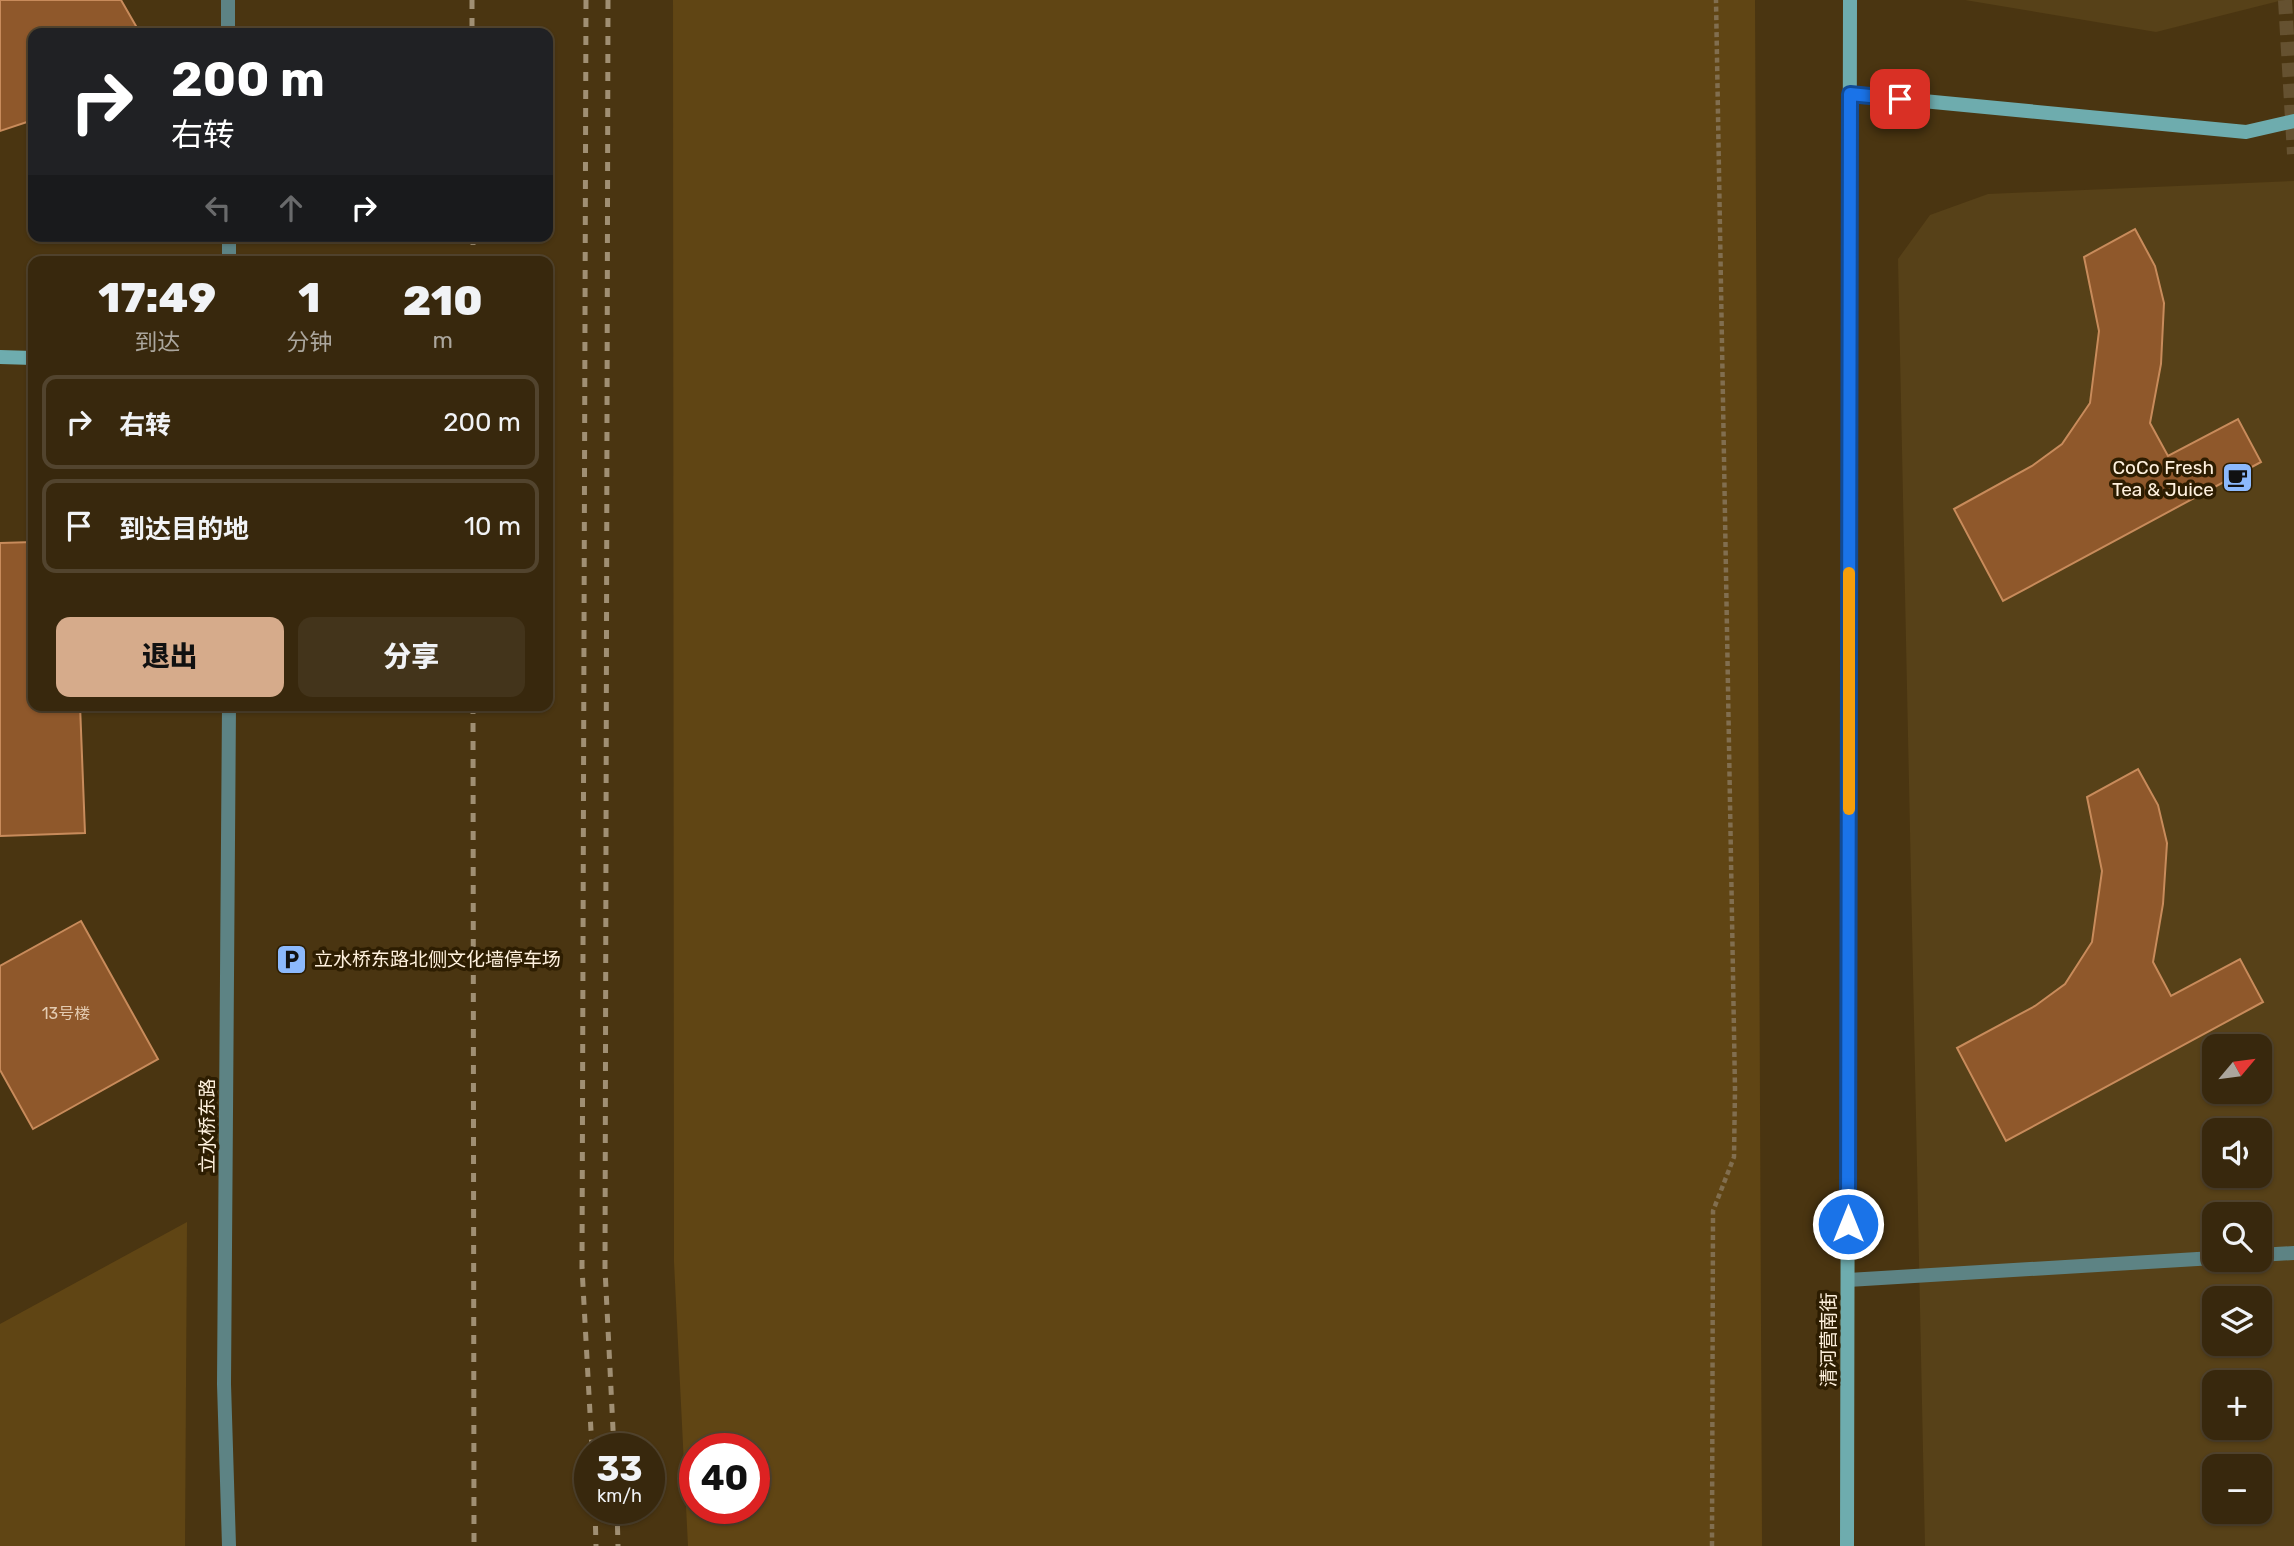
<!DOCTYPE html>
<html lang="zh">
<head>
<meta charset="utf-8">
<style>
	:root { --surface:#38280d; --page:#43341b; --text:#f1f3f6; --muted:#aba69d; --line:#52442e; --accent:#d6ab8b }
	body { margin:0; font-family:Rubik,"Noto Sans SC",sans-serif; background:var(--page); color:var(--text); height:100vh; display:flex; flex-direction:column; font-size:26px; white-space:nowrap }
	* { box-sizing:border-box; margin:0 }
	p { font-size:23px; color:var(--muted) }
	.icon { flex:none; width:38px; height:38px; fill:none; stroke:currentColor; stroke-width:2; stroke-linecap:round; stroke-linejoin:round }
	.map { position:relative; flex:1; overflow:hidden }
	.sheet { position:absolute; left:28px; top:256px; width:525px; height:455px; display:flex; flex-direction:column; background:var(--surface); border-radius:14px; box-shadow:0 2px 5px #0004,0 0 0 2px var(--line) }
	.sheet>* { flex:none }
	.banner { position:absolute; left:28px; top:28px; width:525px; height:214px; border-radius:14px; box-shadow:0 2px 5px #0004,0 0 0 2px var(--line); background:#202124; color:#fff; overflow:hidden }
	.needle { width:46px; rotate:61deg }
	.buttons { position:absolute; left:2202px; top:1034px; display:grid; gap:14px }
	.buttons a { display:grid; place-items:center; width:70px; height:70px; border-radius:14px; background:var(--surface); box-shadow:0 2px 5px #0004,0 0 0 2px var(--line); font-size:35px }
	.speed { position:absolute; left:574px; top:1433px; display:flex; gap:14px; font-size:35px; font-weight:700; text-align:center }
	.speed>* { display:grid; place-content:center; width:91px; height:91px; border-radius:50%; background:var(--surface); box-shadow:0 2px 5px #0004,0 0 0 2px var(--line); line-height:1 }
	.speed small { font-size:18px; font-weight:400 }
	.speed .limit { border:10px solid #d22; background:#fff; color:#111 }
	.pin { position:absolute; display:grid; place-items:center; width:60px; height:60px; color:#fff; margin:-30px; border-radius:14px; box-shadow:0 4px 10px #0006 }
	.me { position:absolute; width:77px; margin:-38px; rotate:0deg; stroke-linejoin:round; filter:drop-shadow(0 0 5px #0008) }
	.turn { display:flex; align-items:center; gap:24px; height:147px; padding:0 28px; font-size:32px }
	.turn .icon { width:91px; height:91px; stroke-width:2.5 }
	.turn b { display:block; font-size:49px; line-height:60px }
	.lanes { display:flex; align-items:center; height:66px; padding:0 28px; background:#0003; justify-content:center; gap:35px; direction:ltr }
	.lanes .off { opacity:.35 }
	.eta { display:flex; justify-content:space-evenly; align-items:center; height:119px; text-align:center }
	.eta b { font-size:42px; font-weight:800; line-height:49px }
	.cta { display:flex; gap:14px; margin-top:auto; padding:14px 28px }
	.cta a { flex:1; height:80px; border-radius:14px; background:var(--accent); color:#111; font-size:28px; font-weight:800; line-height:80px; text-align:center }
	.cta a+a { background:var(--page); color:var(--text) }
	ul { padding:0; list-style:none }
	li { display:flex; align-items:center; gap:21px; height:94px; margin:0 14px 10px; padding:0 14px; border:4px solid var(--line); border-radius:14px }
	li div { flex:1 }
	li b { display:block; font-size:26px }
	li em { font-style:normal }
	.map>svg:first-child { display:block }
	.built { fill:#574118; fill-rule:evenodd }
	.green { fill:#604514; fill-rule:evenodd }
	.building { fill:#8f582b; stroke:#c88b5b; stroke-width:2 }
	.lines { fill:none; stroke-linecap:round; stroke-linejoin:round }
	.street-tunnel { stroke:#655130; stroke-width:14; stroke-dasharray:14 7; stroke-linecap:butt }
	.path { stroke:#816e4f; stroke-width:4.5; stroke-dasharray:5 3.5; stroke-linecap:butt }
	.street { stroke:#5d8384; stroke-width:14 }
	.secondary { stroke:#6eacae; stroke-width:14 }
	.rail { stroke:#a08f73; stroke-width:5; stroke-dasharray:9 9; stroke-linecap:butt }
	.route-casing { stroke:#114b97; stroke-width:18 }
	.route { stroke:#1a73e8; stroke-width:12 }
	.slow { stroke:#f59e0b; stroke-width:12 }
	.labels { text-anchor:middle; stroke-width:7; stroke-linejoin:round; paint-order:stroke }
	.number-label { font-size:16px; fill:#e3cbb1 }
	.poi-label { font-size:19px; fill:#fff1de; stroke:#2d1d01; text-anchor:end }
	.street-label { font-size:19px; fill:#fff1de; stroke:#2d1d01 }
</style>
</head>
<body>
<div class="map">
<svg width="2294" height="1546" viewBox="0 0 2294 1546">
	<rect width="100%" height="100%" fill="#4a3511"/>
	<g class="built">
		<path d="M 1965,0 L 2283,0 L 2156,32 Z"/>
		<path d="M 2294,181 L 2294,1546 L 1925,1546 L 1898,259 L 1930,215 L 1988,194 ZM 2214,1046 L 2259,1046 L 2259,1092 L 2214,1092 ZM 2214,1130 L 2259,1130 L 2259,1176 L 2214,1176 ZM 2214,1214 L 2259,1214 L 2259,1260 L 2214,1260 ZM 2214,1298 L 2259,1298 L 2259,1344 L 2214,1344 ZM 2214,1382 L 2259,1382 L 2259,1428 L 2214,1428 ZM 2214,1466 L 2259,1466 L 2259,1512 L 2214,1512 Z"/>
	</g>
	<g class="green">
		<path d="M 673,0 L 1755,0 L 1762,1546 L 688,1546 L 674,1262 ZM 695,1449 L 754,1449 L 754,1508 L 695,1508 Z"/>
		<path d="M 187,1222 L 185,1546 L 0,1546 L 0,1324 Z"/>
	</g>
	<g class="building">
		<path d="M 0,0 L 121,0 L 140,33 L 33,33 L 33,120 L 0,131 Z"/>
		<path d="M 2135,229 L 2155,266 L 2164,303 L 2161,364 L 2150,423 L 2168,456 L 2238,419 L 2261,462 L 2003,601 L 1954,509 L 2032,466 L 2062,444 L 2090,403 L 2099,331 L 2084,257 Z"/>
		<path d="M 33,542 L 33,705 L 80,705 L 85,833 L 0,836 L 0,543 Z"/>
		<path d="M 2138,769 L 2158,805 L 2167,843 L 2163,904 L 2153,962 L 2171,996 L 2240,959 L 2263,1002 L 2006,1141 L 1957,1048 L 2035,1006 L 2065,984 L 2092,942 L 2102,871 L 2087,797 Z"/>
		<path d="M 81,921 L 158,1059 L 33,1129 L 0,1070 L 0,966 Z"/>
	</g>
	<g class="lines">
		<path class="street-tunnel" d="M 2285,0 L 2294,154"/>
		<path class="path" d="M 1712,1546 L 1713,1211 L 1734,1157 L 1735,1089 L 1716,0"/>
		<g class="street">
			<path d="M 228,0 L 228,33"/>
			<path d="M 229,236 L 229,261"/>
			<path d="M 229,705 L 224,1384 L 229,1546"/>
			<path d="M 2259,1255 L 2294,1253"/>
			<path d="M 1848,1280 L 2214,1258"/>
		</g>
		<g class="secondary">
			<path d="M 1850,94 L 2246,132 L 2294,121"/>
			<path d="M 0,357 L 33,358"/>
			<path d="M 1847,1546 L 1850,0"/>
		</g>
		<g class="rail">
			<path d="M 472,0 L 472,33"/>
			<path d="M 586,0 L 582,1268 L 592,1449"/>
			<path d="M 608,0 L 605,1269 L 614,1449"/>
			<path d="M 473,236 L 473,261"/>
			<path d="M 473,705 L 474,1546"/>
			<path d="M 595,1508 L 596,1546"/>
			<path d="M 617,1508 L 618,1546"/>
		</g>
	</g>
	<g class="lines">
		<defs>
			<path id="route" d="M 1848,1224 L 1850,94 L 1900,99"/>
		</defs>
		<use href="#route" class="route-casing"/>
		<use href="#route" class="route"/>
		<path class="slow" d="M 1849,809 L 1849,573"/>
	</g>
	<defs>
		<symbol id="cafe-square" viewBox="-11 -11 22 22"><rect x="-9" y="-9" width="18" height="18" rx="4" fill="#8cb9fc" stroke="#2d1d01"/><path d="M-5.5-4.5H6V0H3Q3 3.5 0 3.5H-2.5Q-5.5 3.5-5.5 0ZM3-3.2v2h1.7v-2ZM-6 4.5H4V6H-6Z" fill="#111"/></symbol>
		<symbol id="parking-square" viewBox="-11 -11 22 22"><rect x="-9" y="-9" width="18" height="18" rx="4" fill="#8cb9fc" stroke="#2d1d01"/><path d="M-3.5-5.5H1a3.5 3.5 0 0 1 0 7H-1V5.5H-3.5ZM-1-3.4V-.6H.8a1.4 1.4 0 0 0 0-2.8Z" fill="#111"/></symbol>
	</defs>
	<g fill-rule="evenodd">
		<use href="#cafe-square" x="2220" y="460" width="35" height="35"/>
		<use href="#parking-square" x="274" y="942" width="35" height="35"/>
	</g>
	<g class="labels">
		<g class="number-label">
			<text x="66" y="1019">13号楼</text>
		</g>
		<g class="poi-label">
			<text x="2214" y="474">CoCo Fresh<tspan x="2214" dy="22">Tea &amp; Juice</tspan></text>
			<text x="314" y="966" text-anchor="start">立水桥东路北侧文化墙停车场</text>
		</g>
		<g class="street-label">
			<text transform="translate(207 1126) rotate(-90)" y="7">立水桥东路</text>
			<text transform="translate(1828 1340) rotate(-90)" y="7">清河营南街</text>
		</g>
	</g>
</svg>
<div class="buttons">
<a><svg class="needle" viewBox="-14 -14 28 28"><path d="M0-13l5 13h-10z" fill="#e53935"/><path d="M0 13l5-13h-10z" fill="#aba69d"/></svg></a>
<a><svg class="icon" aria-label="sound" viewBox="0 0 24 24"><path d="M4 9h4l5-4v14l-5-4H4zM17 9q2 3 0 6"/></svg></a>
<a><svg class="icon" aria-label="search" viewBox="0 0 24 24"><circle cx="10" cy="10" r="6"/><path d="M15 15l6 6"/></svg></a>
<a><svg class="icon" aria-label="layers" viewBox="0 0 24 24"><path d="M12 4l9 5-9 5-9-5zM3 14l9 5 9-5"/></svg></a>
<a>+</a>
<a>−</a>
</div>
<div class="speed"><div>33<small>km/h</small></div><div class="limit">40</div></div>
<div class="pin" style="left:1900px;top:99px;background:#d93025"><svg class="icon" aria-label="arrive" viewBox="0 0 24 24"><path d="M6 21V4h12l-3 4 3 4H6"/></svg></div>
<svg class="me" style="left:1848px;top:1224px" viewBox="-20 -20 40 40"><circle r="17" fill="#1a73e8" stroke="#fff" stroke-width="3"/><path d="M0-11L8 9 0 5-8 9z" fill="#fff"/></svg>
<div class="banner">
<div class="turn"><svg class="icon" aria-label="right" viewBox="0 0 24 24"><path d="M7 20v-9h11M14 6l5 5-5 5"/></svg><div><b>200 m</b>右转</div></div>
<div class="lanes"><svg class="icon off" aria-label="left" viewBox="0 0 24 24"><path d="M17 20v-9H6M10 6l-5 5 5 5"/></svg><svg class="icon off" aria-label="ahead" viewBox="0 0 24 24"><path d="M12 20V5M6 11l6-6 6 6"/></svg><svg class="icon" aria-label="right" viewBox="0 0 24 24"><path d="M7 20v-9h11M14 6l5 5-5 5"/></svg></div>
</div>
<section class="sheet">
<div class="eta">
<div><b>17:49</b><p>到达</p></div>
<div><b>1</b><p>分钟</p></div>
<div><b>210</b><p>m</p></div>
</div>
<ul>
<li><svg class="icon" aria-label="right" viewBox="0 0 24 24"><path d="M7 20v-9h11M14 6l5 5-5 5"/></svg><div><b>右转</b></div><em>200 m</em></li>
<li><svg class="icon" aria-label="arrive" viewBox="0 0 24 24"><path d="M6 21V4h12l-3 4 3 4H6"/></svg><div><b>到达目的地</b></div><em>10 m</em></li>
</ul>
<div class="cta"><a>退出</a><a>分享</a></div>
</section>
</div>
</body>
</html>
